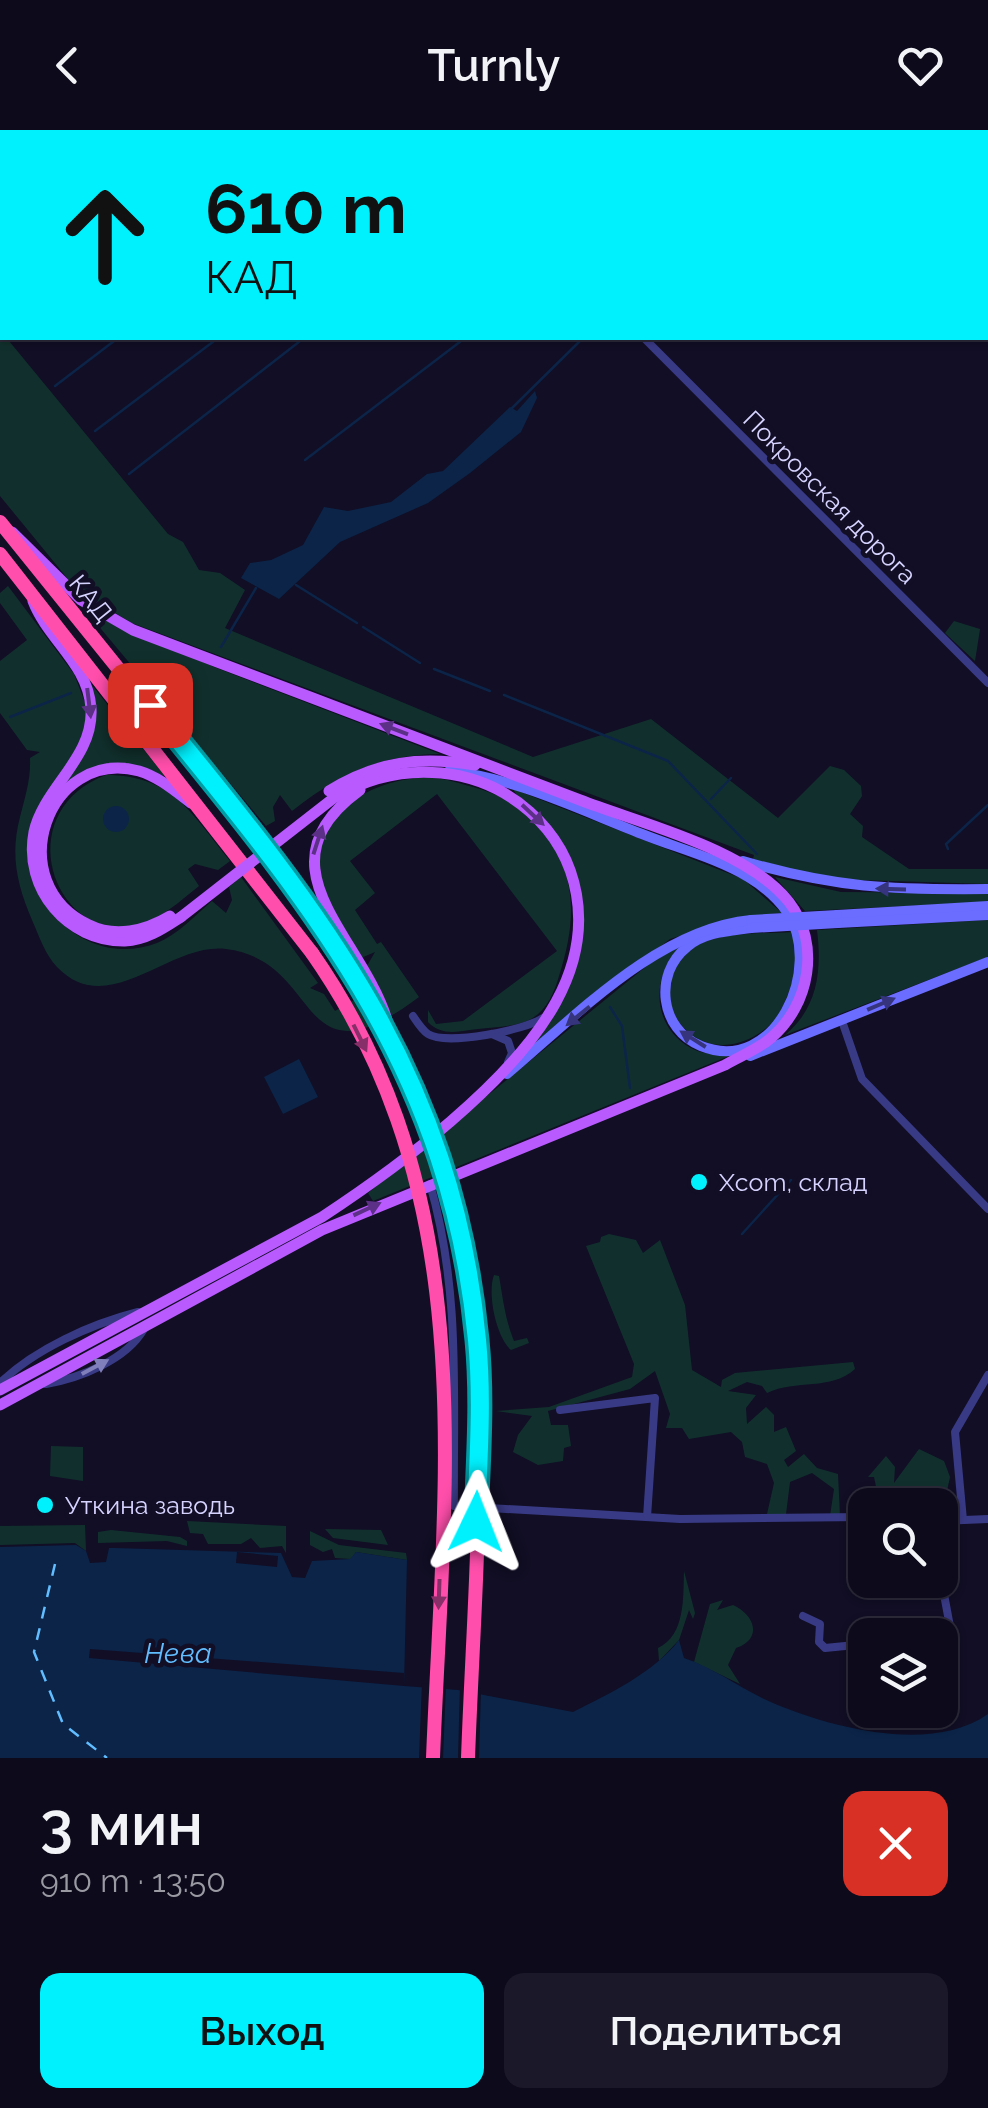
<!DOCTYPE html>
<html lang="ru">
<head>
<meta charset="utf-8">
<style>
	:root { --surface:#0d0a1c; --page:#1b1829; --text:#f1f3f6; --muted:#9a9aa3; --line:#2d2b3b; --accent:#00f1fe }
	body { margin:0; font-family:Raleway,sans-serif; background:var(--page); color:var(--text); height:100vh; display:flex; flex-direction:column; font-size:38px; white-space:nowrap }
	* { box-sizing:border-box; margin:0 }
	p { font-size:32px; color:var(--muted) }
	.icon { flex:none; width:55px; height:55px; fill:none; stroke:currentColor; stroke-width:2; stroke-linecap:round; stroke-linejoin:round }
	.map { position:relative; height:1628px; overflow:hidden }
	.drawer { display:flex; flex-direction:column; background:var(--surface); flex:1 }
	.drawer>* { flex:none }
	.top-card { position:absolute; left:0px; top:0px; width:990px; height:210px; box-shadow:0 2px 8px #0004,0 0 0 2px var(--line); background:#00f1fe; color:#111; overflow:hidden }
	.buttons { position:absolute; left:848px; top:1358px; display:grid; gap:20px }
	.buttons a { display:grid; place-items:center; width:110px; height:110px; border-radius:20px; background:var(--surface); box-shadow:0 2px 8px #0004,0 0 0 2px var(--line); font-size:50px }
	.pin { position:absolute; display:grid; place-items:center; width:85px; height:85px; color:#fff; margin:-42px; border-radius:20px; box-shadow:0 5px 15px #0006 }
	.me { position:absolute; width:110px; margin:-55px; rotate:2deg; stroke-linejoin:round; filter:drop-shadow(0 0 8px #0008) }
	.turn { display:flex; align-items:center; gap:35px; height:210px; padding:0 40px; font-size:45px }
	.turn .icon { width:130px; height:130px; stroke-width:2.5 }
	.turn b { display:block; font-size:70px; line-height:85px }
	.round { display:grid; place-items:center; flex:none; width:105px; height:105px; border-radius:20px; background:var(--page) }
	.summary { display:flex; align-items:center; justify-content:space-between; height:170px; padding:0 40px }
	h1 { font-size:60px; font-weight:600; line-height:75px }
	.cta { display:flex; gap:20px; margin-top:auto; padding:20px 40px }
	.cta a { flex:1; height:115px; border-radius:20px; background:var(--accent); color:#111; font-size:40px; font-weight:600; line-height:115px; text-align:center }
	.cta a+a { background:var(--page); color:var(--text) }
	header { display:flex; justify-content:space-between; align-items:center; height:130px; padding:0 40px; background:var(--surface); font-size:45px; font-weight:600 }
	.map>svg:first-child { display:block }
	.green { fill:#11302d }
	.water { fill:#0b2448 }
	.pier { fill:#110e25 }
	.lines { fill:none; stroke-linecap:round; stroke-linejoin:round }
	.stream { stroke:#0b2448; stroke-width:2.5 }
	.ferry { stroke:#61bdff; stroke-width:2.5; stroke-dasharray:12 10; stroke-linecap:butt }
	.minor { stroke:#393a85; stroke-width:8 }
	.secondary { stroke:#6a6dff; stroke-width:10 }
	.primary { stroke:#b95aff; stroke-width:11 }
	.motorway { stroke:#ff4eab; stroke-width:14 }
	.secondary-bridge { stroke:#6a6dff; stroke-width:10 }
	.primary-bridge { stroke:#b95aff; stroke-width:11 }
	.motorway-bridge { stroke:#ff4eab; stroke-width:14 }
	.oneway { fill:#5d3087 }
	.oneway2 { fill:#35347c }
	.oneway3 { fill:#882e68 }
	.oneway4 { fill:#807fbc }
	.route-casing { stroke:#009da5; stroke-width:25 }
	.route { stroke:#00f1fe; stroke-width:18 }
	.poi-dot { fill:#00f1fe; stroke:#110e25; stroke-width:4 }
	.labels { text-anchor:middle; stroke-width:9; stroke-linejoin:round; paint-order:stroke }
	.street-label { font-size:25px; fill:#d6d3ff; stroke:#110e25 }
	.poi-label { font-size:25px; fill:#d6d3ff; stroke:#110e25; text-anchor:start }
	.water-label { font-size:28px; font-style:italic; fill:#61bdff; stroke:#110e25 }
</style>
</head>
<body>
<header><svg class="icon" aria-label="back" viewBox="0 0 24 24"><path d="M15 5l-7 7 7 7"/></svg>Turnly<svg class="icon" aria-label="heart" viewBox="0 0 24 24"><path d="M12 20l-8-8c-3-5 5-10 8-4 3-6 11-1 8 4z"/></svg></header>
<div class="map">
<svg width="988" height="1628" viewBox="0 0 988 1628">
	<rect width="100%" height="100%" fill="#110e25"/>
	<g class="green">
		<path d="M 0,200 L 168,404 L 183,412 L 199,440 L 220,443 L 245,460 L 225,498 L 533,627 L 651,589 L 778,688 L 830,636 L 844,640 L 861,656 L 862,666 L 850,684 L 863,696 L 862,707 L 909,739 L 988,739 L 988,754 L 827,749 L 753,729 L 754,725 L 132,493 L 77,460 L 0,366 Z"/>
		<path d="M 8,456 L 74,544 L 86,575 L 85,602 L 27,720 C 30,782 92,838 157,813 C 177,805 196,785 212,771 L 226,783 L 232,770 L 229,757 L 241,747 L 318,853 L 310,858 L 324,864 L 335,881 L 379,856 L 367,836 L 375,822 L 361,828 C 345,801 316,764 317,731 C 318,671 401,637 451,651 C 476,658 501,663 521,680 C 577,727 580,781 559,846 C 554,863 547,880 531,889 C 516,897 494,897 478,899 C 460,901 442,907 428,892 L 428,880 L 436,894 L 463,891 L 557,821 L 437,664 L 350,731 L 375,763 L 355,780 L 377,814 L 381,812 L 419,867 C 294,961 325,831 226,819 C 169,812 109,891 57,837 C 45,824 39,806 32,790 C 17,755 10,725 20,687 C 25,667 31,649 30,628 L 40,622 L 27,620 L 0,583 L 0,531 L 27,510 L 0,473 L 0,463 Z"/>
		<path d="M 86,481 L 214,537 L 440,624 C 379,625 339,644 292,681 L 280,665 L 273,677 L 275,691 L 266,696 Z"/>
		<path d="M 954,491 L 980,499 L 975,531 L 945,503 Z"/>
		<path d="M 91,554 L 164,645 L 163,646 C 125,632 96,632 63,657 L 86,620 Z"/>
		<path d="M 106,645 C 172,645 192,684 230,731 L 218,740 L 195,734 L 188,739 L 199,756 C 185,767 171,780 155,788 C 62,835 0,685 106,645 Z"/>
		<path d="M 513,659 L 743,749 L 782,783 L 739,787 L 670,809 L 528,920 C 578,848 605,784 555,702 C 544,685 520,673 513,659 Z"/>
		<path d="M 775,747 L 841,762 L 988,763 L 988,772 L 805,781 Z"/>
		<path d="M 988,790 L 988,827 L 785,905 C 818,878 822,840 817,800 Z"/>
		<path d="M 792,802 C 801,829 794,851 783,876 C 778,888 769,897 758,904 C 689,947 634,852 694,817 C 723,801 761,804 792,802 Z"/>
		<path d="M 680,816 C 651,847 651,896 691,918 C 703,925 718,924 729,926 L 373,1071 L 368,1063 L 654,830 Z"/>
		<path d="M 609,1104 L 636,1110 L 643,1123 L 660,1110 L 685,1175 L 692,1240 L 721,1257 L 722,1250 L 735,1243 L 853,1232 L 855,1239 C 831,1261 796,1249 767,1263 L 762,1256 L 747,1252 L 728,1261 L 756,1265 L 746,1278 L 747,1294 L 766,1277 L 774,1285 L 774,1302 L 786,1297 L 796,1321 L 784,1330 L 788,1337 L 804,1324 L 817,1338 L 838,1344 L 840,1386 L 830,1386 L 834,1359 L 812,1343 L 790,1352 L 786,1384 L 767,1384 L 774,1353 L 767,1334 L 745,1327 L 742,1312 L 731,1302 L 689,1309 L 682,1298 L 666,1298 L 670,1284 L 655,1241 L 630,1259 L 548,1281 L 551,1295 L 568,1295 L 571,1316 L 564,1318 L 563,1331 L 538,1335 L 513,1322 L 518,1305 L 532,1286 L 496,1281 L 549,1277 L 632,1247 L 634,1234 L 586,1116 L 600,1112 L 601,1107 Z"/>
		<path d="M 494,1145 L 499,1146 C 503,1169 505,1189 514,1211 L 527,1208 L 529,1213 L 511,1220 C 496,1207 487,1163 494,1145 Z"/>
		<path d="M 51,1316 L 83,1317 L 83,1351 L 50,1346 Z"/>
		<path d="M 919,1319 L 944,1331 L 950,1347 L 947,1361 L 921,1362 L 919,1371 L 937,1375 L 914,1375 L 910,1358 L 878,1366 L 874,1347 L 868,1347 L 886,1326 L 895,1337 L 894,1353 Z"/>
		<path d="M 187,1391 L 286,1396 L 286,1423 L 282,1416 L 260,1418 L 251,1408 L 241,1414 L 208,1414 L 203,1404 L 190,1403 Z"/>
		<path d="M 85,1395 L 86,1421 L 75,1413 L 0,1415 L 0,1396 Z"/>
		<path d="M 325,1399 L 381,1400 L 388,1415 L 333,1408 Z"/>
		<path d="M 111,1400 L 180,1407 L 187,1411 L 187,1416 L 167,1411 L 98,1413 L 98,1402 Z"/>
		<path d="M 310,1401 L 339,1415 L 406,1423 L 407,1430 L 356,1422 L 351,1429 L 335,1428 L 332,1419 L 323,1422 L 310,1415 Z"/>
		<path d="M 684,1441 L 695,1483 L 693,1489 L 689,1480 L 679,1510 L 659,1531 L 658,1518 C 686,1505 683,1466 684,1441 Z"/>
		<path d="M 723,1470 L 717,1480 L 733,1475 C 755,1485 763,1509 736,1518 L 728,1535 L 740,1554 L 694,1532 L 710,1474 Z"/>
	</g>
	<g class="water">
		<path d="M 535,261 L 537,268 L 521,302 L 470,343 L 428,373 L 340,412 L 279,469 L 241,448 L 250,433 L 271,430 L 303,415 L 324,377 L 348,381 L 391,372 L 427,344 L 443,341 L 510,277 L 517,281 Z"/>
		<circle cx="116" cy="689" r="13"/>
		<path d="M 299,929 L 318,967 L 283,984 L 264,947 Z"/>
		<path d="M 76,1415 L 86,1421 L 90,1433 L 106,1432 L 109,1418 L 115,1418 L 281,1423 L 292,1447 L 305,1448 L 312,1431 L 350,1429 L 356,1422 L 407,1430 L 404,1556 L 458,1560 L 573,1582 C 607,1565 655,1542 679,1510 L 684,1528 C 717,1539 742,1560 773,1573 C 832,1598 932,1624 988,1584 L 988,1628 L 0,1628 L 0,1417 Z"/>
	</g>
	<g class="pier">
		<path d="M 237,1422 L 278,1426 L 277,1437 L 236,1433 Z"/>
		<path d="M 90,1519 L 404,1543 L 404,1556 L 89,1528 Z"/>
		<path d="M 422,1553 L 446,1554 L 443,1628 L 419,1628 Z"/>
		<path d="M 460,1555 L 481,1559 L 479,1628 L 458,1628 Z"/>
	</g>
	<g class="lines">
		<g class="stream">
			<path d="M 69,2 L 72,0"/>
			<path d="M 168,2 L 172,0"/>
			<path d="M 273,2 L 277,0"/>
			<path d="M 388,2 L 391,0"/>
			<path d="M 0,53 L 2,52"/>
			<path d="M 0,128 L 2,126"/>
			<path d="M 55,256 L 118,208"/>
			<path d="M 509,281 L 583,208"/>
			<path d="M 95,301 L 218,208"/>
			<path d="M 305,330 L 465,208"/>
			<path d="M 129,344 L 304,208"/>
			<path d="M 296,455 L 357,493"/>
			<path d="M 363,497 L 420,533"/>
			<path d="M 221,517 L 256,458"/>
			<path d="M 434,539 L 490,561"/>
			<path d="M 147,540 L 160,536"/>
			<path d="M 504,565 L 668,631 L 757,724"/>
			<path d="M 10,587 L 71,563"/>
			<path d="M 711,669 L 731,648"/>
			<path d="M 948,719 L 946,714 L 988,675"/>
			<path d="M 610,877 L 622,896 L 630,958"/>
			<path d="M 742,1104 L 791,1050"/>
		</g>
		<path class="ferry" d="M 55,1434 L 34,1522 L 63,1594 L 107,1628"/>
		<g class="minor">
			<path d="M 443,0 L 446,2"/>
			<path d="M 644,208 L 988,553"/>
			<path d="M 413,886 C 417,892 422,900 428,904 C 446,916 526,900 543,888"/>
			<path d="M 842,891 L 862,949 L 988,1079"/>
			<path d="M 492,904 L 508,911 L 512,923 L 508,932"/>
			<path d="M 430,1054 C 461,1161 453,1266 454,1376 L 680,1389 L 865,1387"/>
			<path d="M 0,1253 C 35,1219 91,1194 138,1182"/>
			<path d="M 46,1254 C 80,1248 126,1230 144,1199"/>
			<path d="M 560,1280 L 655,1268 L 647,1387"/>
			<path d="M 963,1390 L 955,1302 L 988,1245"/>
			<path d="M 940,1391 L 988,1389"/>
			<path d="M 940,1422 L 943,1391"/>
			<path d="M 803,1486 L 820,1494 L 819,1512 L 825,1518 L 865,1514"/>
			<path d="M 937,1505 L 951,1502 L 940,1443"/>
		</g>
		<g class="secondary">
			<path d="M 449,641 C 516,648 580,680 642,704 C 677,718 716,728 748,747 C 763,756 777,768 787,782 C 824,837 776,946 701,916 C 660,900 653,844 687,817 C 704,802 730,801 751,798"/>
			<path d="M 743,731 C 836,758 891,760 988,759"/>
			<path d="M 837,785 L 988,776"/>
			<path d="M 838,793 L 988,785"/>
			<path d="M 750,926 L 988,832"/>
			<path d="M 507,944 C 576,886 658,799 751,790"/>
		</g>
		<g class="primary">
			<path d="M 33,471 C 48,510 88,534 91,578 C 94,628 44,657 34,702 C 23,759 68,812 125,811 C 147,810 164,798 181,787"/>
			<path d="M 360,660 C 255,736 361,805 387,890"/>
			<path d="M 329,661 C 377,631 421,626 475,635"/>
			<path d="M 170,786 C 145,801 115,808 89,795 C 0,753 47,617 139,641 C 159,647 175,661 191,673"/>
			<path d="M 0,1260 L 322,1087 C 398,1037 512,953 556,872 C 639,720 477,585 335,667"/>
			<path d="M 0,1275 L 322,1100 L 725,935 C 740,926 757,920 771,908 C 810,875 821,814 789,772 C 747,719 642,694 580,670 C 431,612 282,557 133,500 L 81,470 L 12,402"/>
		</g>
		<g class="motorway">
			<path d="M 0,392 L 308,774 L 391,904 L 425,983"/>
			<path d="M 0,424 L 312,823"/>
		</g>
		<g class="secondary-bridge">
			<path d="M 751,790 L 837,785"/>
			<path d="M 751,798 L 838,793"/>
		</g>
		<path class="primary-bridge" d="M 181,787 L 335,667"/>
		<g class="motorway-bridge">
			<path d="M 312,823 C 484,1069 444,1347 433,1628"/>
			<path d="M 425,983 C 502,1199 476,1404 468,1628"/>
		</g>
	</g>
	<defs><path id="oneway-solid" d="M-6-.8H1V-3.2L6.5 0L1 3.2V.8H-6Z" transform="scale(2.5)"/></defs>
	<g class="oneway">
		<use href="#oneway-solid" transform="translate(89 573) rotate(83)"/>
		<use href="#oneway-solid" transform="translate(394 599) rotate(-159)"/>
		<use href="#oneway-solid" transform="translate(533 685) rotate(43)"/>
		<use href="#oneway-solid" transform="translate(318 710) rotate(-72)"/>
		<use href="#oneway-solid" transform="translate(367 1079) rotate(-25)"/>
	</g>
	<g class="oneway2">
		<use href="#oneway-solid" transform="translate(891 759) rotate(-178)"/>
		<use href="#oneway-solid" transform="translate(881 874) rotate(-23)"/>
		<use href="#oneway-solid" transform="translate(578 886) rotate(141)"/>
		<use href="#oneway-solid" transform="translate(693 909) rotate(-148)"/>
	</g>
	<g class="oneway3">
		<use href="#oneway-solid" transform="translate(360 908) rotate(64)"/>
		<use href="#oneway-solid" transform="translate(439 1464) rotate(92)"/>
	</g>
	<use class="oneway4" href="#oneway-solid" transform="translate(95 1237) rotate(-28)"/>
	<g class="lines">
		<defs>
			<path id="route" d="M 150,575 C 316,778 451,938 477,1210 C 483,1271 478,1332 476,1392"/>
		</defs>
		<use href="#route" class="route-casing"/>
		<use href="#route" class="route"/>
	</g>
	<g class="poi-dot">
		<circle cx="699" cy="1052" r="10"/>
		<circle cx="45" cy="1375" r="10"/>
	</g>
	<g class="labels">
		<g class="street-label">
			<text transform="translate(830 367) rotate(45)" y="9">Покровская дорога</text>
			<text transform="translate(91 468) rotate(51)" y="9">КАД</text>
		</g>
		<g class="poi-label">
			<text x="719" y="1061">Xсom, склад</text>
			<text x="65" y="1384">Уткина заводь</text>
		</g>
		<g class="water-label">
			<text x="178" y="1533">Нева</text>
		</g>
	</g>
</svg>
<div class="buttons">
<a><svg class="icon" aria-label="search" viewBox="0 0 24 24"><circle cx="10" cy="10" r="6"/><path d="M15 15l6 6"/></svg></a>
<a><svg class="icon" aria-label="layers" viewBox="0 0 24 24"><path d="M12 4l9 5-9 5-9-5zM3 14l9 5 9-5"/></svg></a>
</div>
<div class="pin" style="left:150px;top:575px;background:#d93025"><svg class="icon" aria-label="arrive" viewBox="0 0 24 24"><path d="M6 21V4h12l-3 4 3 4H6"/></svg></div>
<svg class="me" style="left:476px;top:1392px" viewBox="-20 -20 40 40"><path d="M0-17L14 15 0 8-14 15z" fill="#00f1fe" stroke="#fff" stroke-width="4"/></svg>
<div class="top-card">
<div class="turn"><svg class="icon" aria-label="ahead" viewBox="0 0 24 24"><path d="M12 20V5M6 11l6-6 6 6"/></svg><div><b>610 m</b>КАД</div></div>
</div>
</div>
<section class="drawer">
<div class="summary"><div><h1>3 мин</h1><p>910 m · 13:50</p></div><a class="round" style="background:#d93025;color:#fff"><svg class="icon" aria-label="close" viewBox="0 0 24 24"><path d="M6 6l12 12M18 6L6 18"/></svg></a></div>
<div class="cta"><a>Выход</a><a>Поделиться</a></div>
</section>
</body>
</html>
